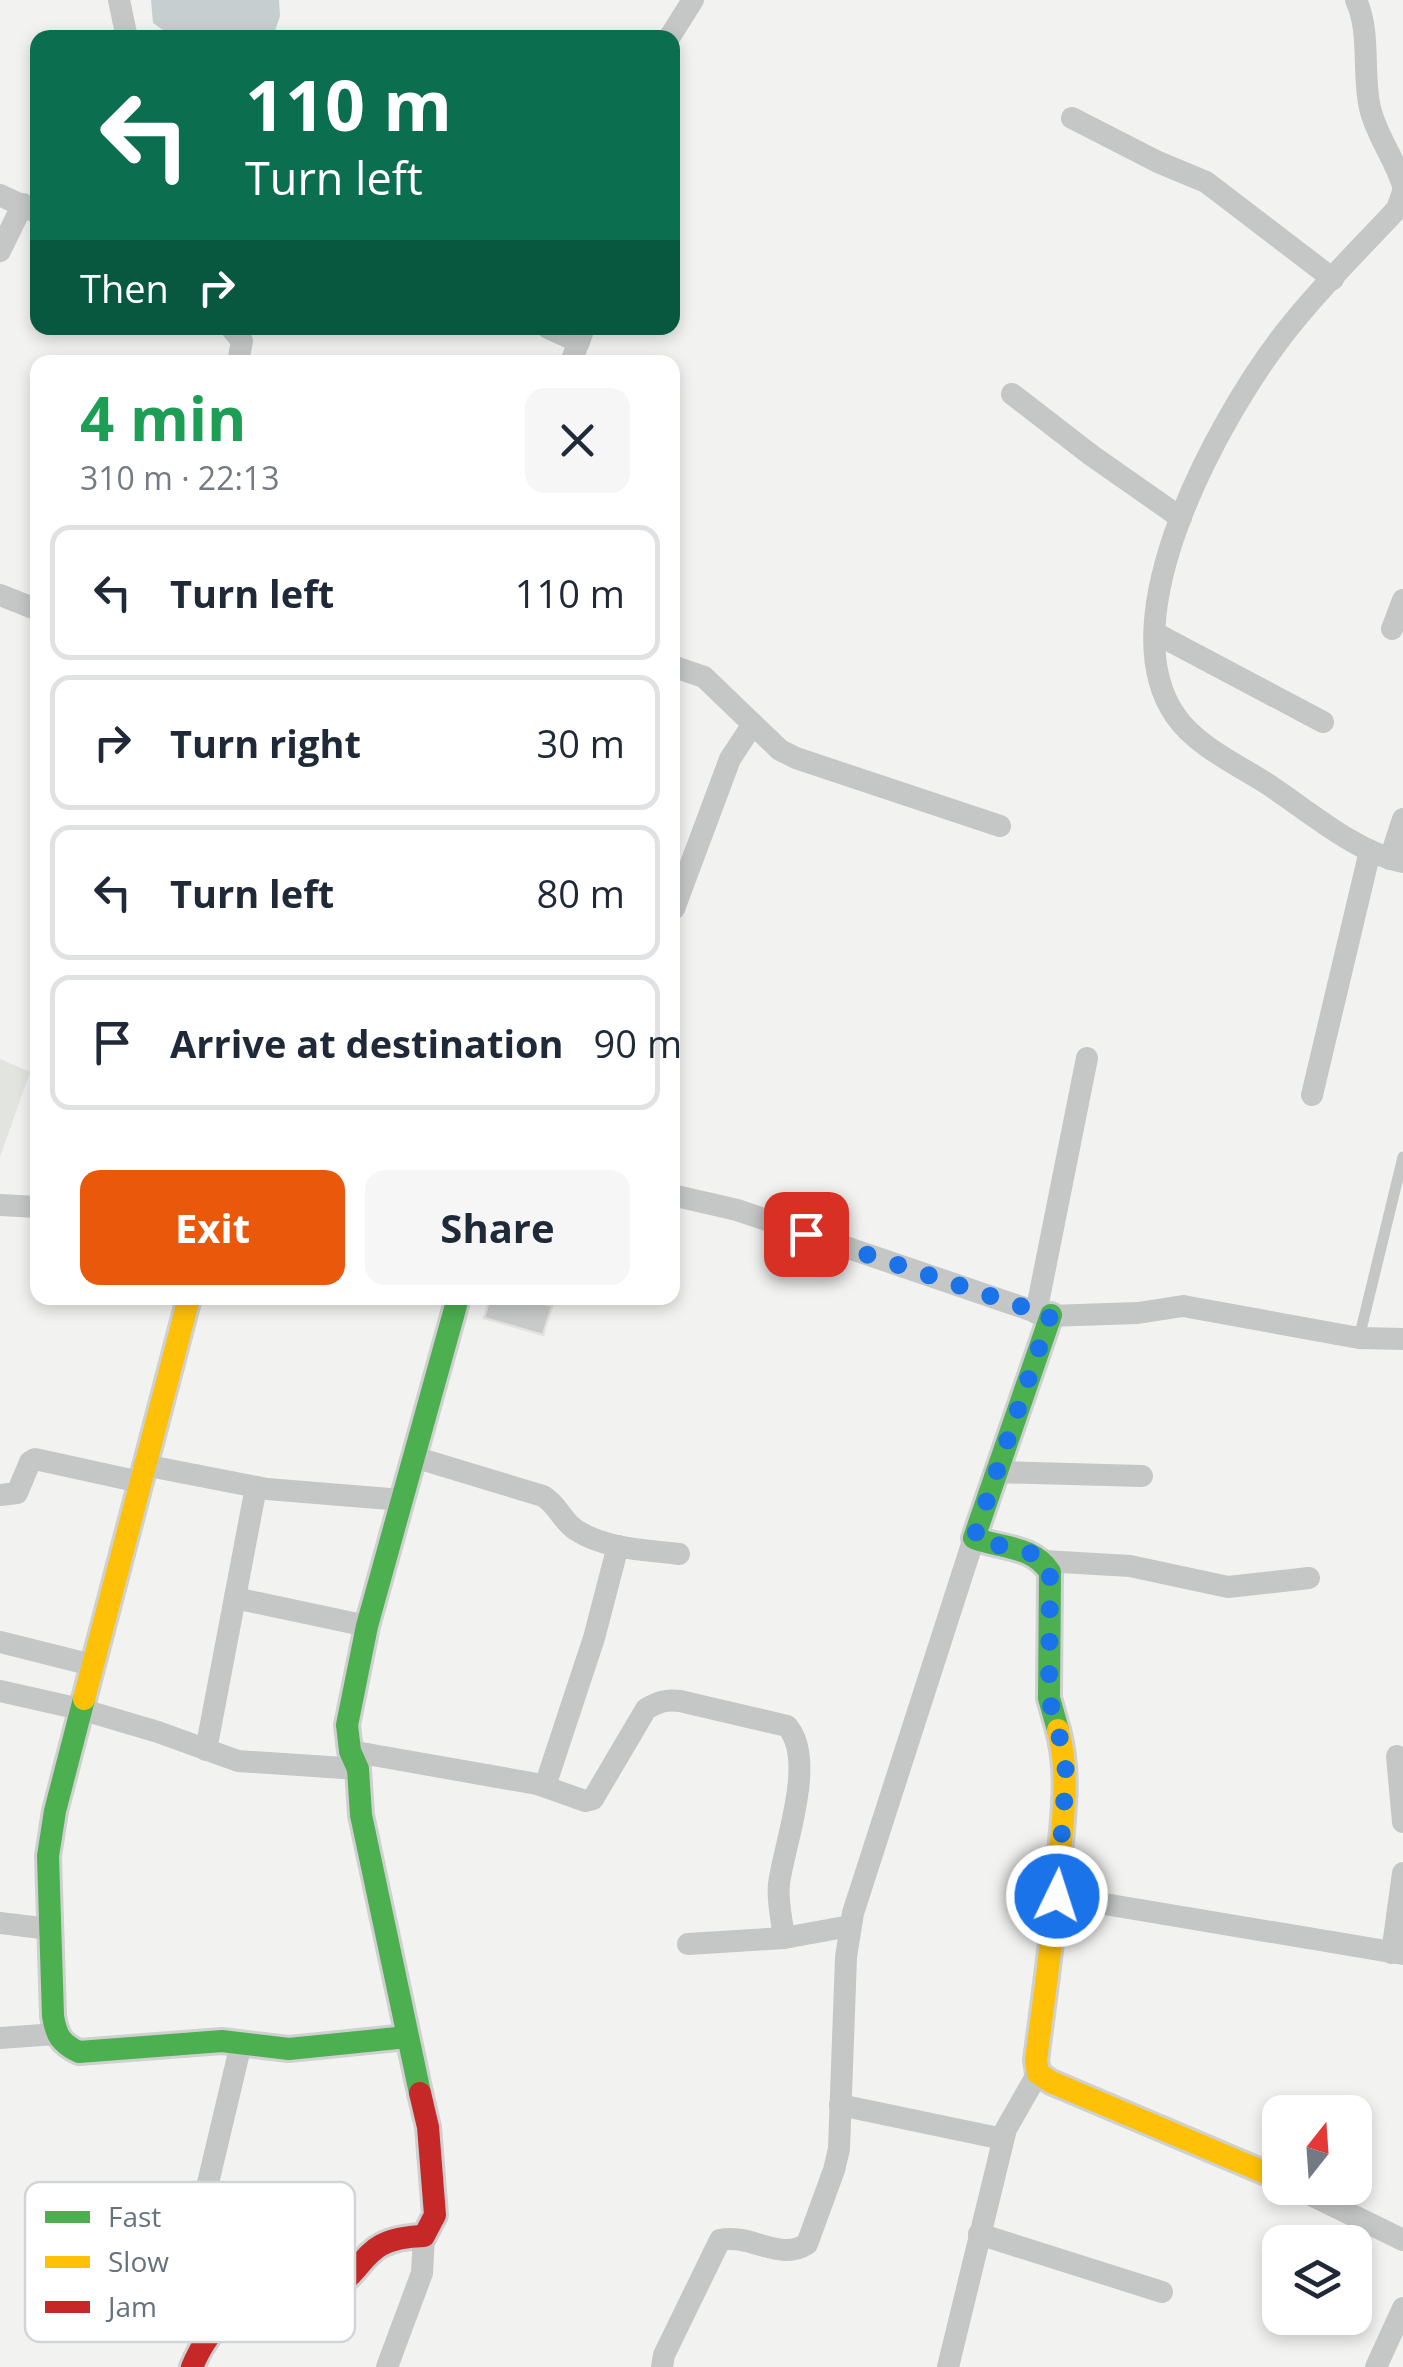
<!DOCTYPE html>
<html lang="en">
<head>
<meta charset="utf-8">
<style>
	:root { --surface:#fff; --page:#f6f6f7; --text:#1f2937; --muted:#747a83; --line:#e0e1e3; --accent:#ea580c }
	body { margin:0; font-family:"Open Sans",sans-serif; background:var(--page); color:var(--text); height:100vh; display:flex; flex-direction:column; font-size:38px; white-space:nowrap }
	* { box-sizing:border-box; margin:0 }
	p { font-size:32px; color:var(--muted) }
	.icon { flex:none; width:55px; height:55px; fill:none; stroke:currentColor; stroke-width:2; stroke-linecap:round; stroke-linejoin:round }
	.map { position:relative; flex:1; overflow:hidden }
	.sheet { position:absolute; left:30px; top:355px; width:650px; height:950px; display:flex; flex-direction:column; background:var(--surface); border-radius:20px; box-shadow:0 5px 15px #0003 }
	.sheet>* { flex:none }
	.banner { position:absolute; left:30px; top:30px; width:650px; height:305px; border-radius:20px; box-shadow:0 5px 15px #0003; background:#0b6e4f; color:#fff; overflow:hidden }
	.needle { width:65px; rotate:17deg }
	.tools { position:absolute; left:1262px; top:2095px; display:grid; gap:20px }
	.tools a { display:grid; place-items:center; width:110px; height:110px; border-radius:20px; background:var(--surface); box-shadow:0 5px 15px #0003; font-size:50px }
	.pin { position:absolute; display:grid; place-items:center; width:85px; height:85px; color:#fff; margin:-42px; border-radius:20px; box-shadow:0 5px 15px #0006 }
	.me { position:absolute; width:110px; margin:-55px; rotate:4deg; stroke-linejoin:round; filter:drop-shadow(0 0 8px #0008) }
	.turn { display:flex; align-items:center; gap:35px; height:210px; padding:0 50px; font-size:45px }
	.turn .icon { width:130px; height:130px; stroke-width:2.5 }
	.turn b { display:block; font-size:70px; line-height:85px }
	.then { display:flex; align-items:center; height:95px; padding:0 50px; background:#0003; gap:20px; font-size:38px }
	.round { display:grid; place-items:center; flex:none; width:105px; height:105px; border-radius:20px; background:var(--page) }
	.summary { display:flex; align-items:center; justify-content:space-between; height:170px; padding:0 50px }
	h1 { font-size:60px; font-weight:700; line-height:75px; color:#1e9e55 }
	.button { display:flex; gap:20px; margin-top:auto; padding:20px 50px }
	.button a { flex:1; height:115px; border-radius:20px; background:var(--accent); color:#fff; font-size:40px; font-weight:700; line-height:115px; text-align:center }
	.button a+a { background:var(--page); color:var(--text) }
	ul { padding:0; list-style:none }
	li { display:flex; align-items:center; gap:30px; height:135px; margin:0 20px 15px; padding:0 30px; border:5px solid var(--line); border-radius:20px }
	li div { flex:1 }
	li b { display:block; font-size:38px }
	li em { font-style:normal }
	.map>svg:first-child { display:block }
	.green { fill:#e1e4df }
	.water { fill:#c7ced0 }
	.building { fill:#c9caca; stroke:#e2e2e1; stroke-width:2.5 }
	.lines { fill:none; stroke-linecap:round; stroke-linejoin:round }
	.fast-casing { stroke:#cfd0d0; stroke-width:28 }
	.slow-casing { stroke:#cfd0d0; stroke-width:28 }
	.jam-casing { stroke:#cfd0d0; stroke-width:28 }
	.lane { stroke:#c5c6c6; stroke-width:11 }
	.street { stroke:#c5c6c6; stroke-width:22 }
	.fast { stroke:#4caf50; stroke-width:22 }
	.slow { stroke:#ffc107; stroke-width:22 }
	.jam { stroke:#c62828; stroke-width:22 }
	.route { stroke:#1a73e8; stroke-width:18; stroke-dasharray:0 32.4 }
	.key { fill:#fff; stroke:#d1d5d8; stroke-width:2.5 }
	.key-label { font-size:28px; fill:#66737d }
</style>
</head>
<body>
<div class="map">
<svg width="1403" height="2367" viewBox="0 0 1403 2367">
	<rect width="100%" height="100%" fill="#f2f2f1"/>
	<path class="green" d="M 0,1059 L 30,1072 L 0,1157 Z"/>
	<path class="water" d="M 151,0 L 279,0 L 280,16 L 273,37 L 173,37 L 153,23 Z"/>
	<path class="building" d="M 490,1298 L 525,1298 L 552,1306 L 543,1335 L 484,1318 Z"/>
	<g class="lines">
		<defs>
			<g id="fast">
				<path d="M 1051,1315 L 974,1538 C 1002,1549 1032,1545 1050,1572 L 1049,1698 L 1058,1730"/>
				<path d="M 84,1699 L 55,1811 L 48,1856 L 53,2016 C 56,2035 61,2044 79,2052 L 222,2041 L 289,2049 L 407,2037"/>
				<path d="M 420,2093 L 361,1815 L 358,1769 L 350,1751 L 347,1725 L 367,1626 L 458,1298"/>
			</g>
			<g id="slow">
				<path d="M 84,1699 L 189,1298"/>
				<path d="M 1058,1730 C 1069,1771 1064,1810 1060,1852 C 1055,1922 1045,1991 1036,2060 L 1038,2073 L 1051,2082 L 1280,2179"/>
			</g>
			<path id="jam" d="M 192,2367 C 211,2322 238,2301 287,2297 C 299,2296 314,2299 326,2293 C 371,2270 357,2238 424,2236 L 435,2215 L 428,2127 L 420,2093"/>
		</defs>
		<use href="#fast" class="fast-casing"/>
		<use href="#slow" class="slow-casing"/>
		<use href="#jam" class="jam-casing"/>
		<path class="lane" d="M 1359,1338 L 1403,1157"/>
		<g class="street">
			<path d="M 119,0 L 127,38"/>
			<path d="M 1356,0 C 1371,32 1362,73 1370,108 C 1376,135 1395,159 1403,186"/>
			<path d="M 669,38 L 693,0"/>
			<path d="M 1072,118 L 1158,162 L 1206,182 L 1333,279"/>
			<path d="M 1403,192 L 1397,209 C 1358,251 1315,293 1280,339 C 1219,420 1108,617 1175,715 C 1195,745 1236,764 1266,783 C 1306,809 1356,853 1403,862"/>
			<path d="M 0,195 L 38,213"/>
			<path d="M 0,251 L 23,204"/>
			<path d="M 231,328 L 242,341 L 238,362"/>
			<path d="M 548,328 L 579,342"/>
			<path d="M 571,362 L 584,328"/>
			<path d="M 1012,394 L 1091,455 L 1181,518"/>
			<path d="M 0,595 L 38,610"/>
			<path d="M 1392,629 L 1403,600"/>
			<path d="M 1155,633 L 1323,722"/>
			<path d="M 672,666 L 704,677 L 780,750 L 796,758 L 1000,826"/>
			<path d="M 1390,859 L 1403,819"/>
			<path d="M 674,909 L 730,759 L 753,724"/>
			<path d="M 1312,1095 L 1370,851"/>
			<path d="M 672,1195 L 737,1210 L 1048,1316 L 1138,1313 L 1183,1306 L 1359,1338 L 1403,1339"/>
			<path d="M 0,1205 L 38,1207"/>
			<path d="M 1036,1313 L 1087,1058"/>
			<path d="M 414,1457 L 543,1496 C 558,1505 562,1521 576,1530 C 605,1549 646,1550 679,1554"/>
			<path d="M 144,1465 L 267,1489 L 402,1500"/>
			<path d="M 995,1472 L 1142,1476"/>
			<path d="M 0,1495 L 17,1493 L 30,1462 L 35,1459 L 140,1482"/>
			<path d="M 1044,1561 L 1130,1566 L 1228,1587 L 1309,1578"/>
			<path d="M 235,1598 L 367,1626"/>
			<path d="M 0,1642 L 92,1665"/>
			<path d="M 0,1691 L 80,1709 L 158,1732 L 238,1761 L 358,1769"/>
			<path d="M 206,1750 L 256,1487"/>
			<path d="M 350,1751 L 537,1784 L 585,1801 L 593,1799 L 646,1709 C 658,1702 666,1699 680,1701 L 787,1726 C 817,1760 784,1844 779,1884 C 777,1901 782,1920 784,1938"/>
			<path d="M 1397,1756 L 1403,1822"/>
			<path d="M 545,1786 L 594,1638 L 618,1546"/>
			<path d="M 1057,1896 L 1403,1954"/>
			<path d="M 0,1923 L 49,1929"/>
			<path d="M 688,1944 L 784,1938 L 850,1926"/>
			<path d="M 1392,1953 L 1403,1873"/>
			<path d="M 0,2038 L 56,2034"/>
			<path d="M 840,2105 L 1003,2139"/>
			<path d="M 1297,2188 L 1403,2240"/>
			<path d="M 979,2234 L 1162,2292"/>
			<path d="M 218,2319 L 192,2282 L 189,2263 L 241,2044"/>
			<path d="M 387,2367 L 422,2273 L 424,2236"/>
			<path d="M 662,2367 L 664,2355 L 720,2240 C 750,2233 779,2262 807,2244 L 834,2170 L 839,2149 L 846,1957 L 853,1913 L 974,1538"/>
			<path d="M 948,2367 L 1006,2129 L 1038,2073"/>
			<path d="M 1376,2367 L 1403,2308"/>
		</g>
		<use href="#fast" class="fast"/>
		<use href="#slow" class="slow"/>
		<use href="#jam" class="jam"/>
	</g>
	<g class="lines">
		<path class="route" d="M 806,1234 L 1050,1316 L 974,1538 C 1001,1551 1035,1542 1050,1572 L 1049,1698 L 1065,1757 L 1066,1778 L 1057,1896"/>
	</g>
	<rect x="25" y="2182" width="330" height="160" rx="15" class="key"/>
	<rect x="45" y="2211" width="45" height="12" fill="#4caf50"/>
	<rect x="45" y="2256" width="45" height="12" fill="#ffc107"/>
	<rect x="45" y="2301" width="45" height="12" fill="#c62828"/>
	<g class="key-label">
		<text x="108" y="2227">Fast</text>
		<text x="108" y="2272">Slow</text>
		<text x="108" y="2317">Jam</text>
	</g>
</svg>
<div class="tools">
<a><svg class="needle" viewBox="-14 -14 28 28"><path d="M0-13l5 13h-10z" fill="#e53935"/><path d="M0 13l5-13h-10z" fill="#747a83"/></svg></a>
<a><svg class="icon" aria-label="layers" viewBox="0 0 24 24"><path d="M12 4l9 5-9 5-9-5zM3 14l9 5 9-5"/></svg></a>
</div>
<div class="pin" style="left:806px;top:1234px;background:#d93025"><svg class="icon" aria-label="arrive" viewBox="0 0 24 24"><path d="M6 21V4h12l-3 4 3 4H6"/></svg></div>
<svg class="me" style="left:1057px;top:1896px" viewBox="-20 -20 40 40"><circle r="17" fill="#1a73e8" stroke="#fff" stroke-width="3"/><path d="M0-11L8 9 0 5-8 9z" fill="#fff"/></svg>
<div class="banner">
<div class="turn"><svg class="icon" aria-label="left" viewBox="0 0 24 24"><path d="M17 20v-9H6M10 6l-5 5 5 5"/></svg><div><b>110 m</b>Turn left</div></div>
<div class="then">Then<svg class="icon" aria-label="right" viewBox="0 0 24 24"><path d="M7 20v-9h11M14 6l5 5-5 5"/></svg></div>
</div>
<section class="sheet">
<div class="summary"><div><h1>4 min</h1><p>310 m · 22:13</p></div><a class="round"><svg class="icon" aria-label="close" viewBox="0 0 24 24"><path d="M6 6l12 12M18 6L6 18"/></svg></a></div>
<ul>
<li><svg class="icon" aria-label="left" viewBox="0 0 24 24"><path d="M17 20v-9H6M10 6l-5 5 5 5"/></svg><div><b>Turn left</b></div><em>110 m</em></li>
<li><svg class="icon" aria-label="right" viewBox="0 0 24 24"><path d="M7 20v-9h11M14 6l5 5-5 5"/></svg><div><b>Turn right</b></div><em>30 m</em></li>
<li><svg class="icon" aria-label="left" viewBox="0 0 24 24"><path d="M17 20v-9H6M10 6l-5 5 5 5"/></svg><div><b>Turn left</b></div><em>80 m</em></li>
<li><svg class="icon" aria-label="arrive" viewBox="0 0 24 24"><path d="M6 21V4h12l-3 4 3 4H6"/></svg><div><b>Arrive at destination</b></div><em>90 m</em></li>
</ul>
<div class="button"><a>Exit</a><a>Share</a></div>
</section>
</div>
</body>
</html>
